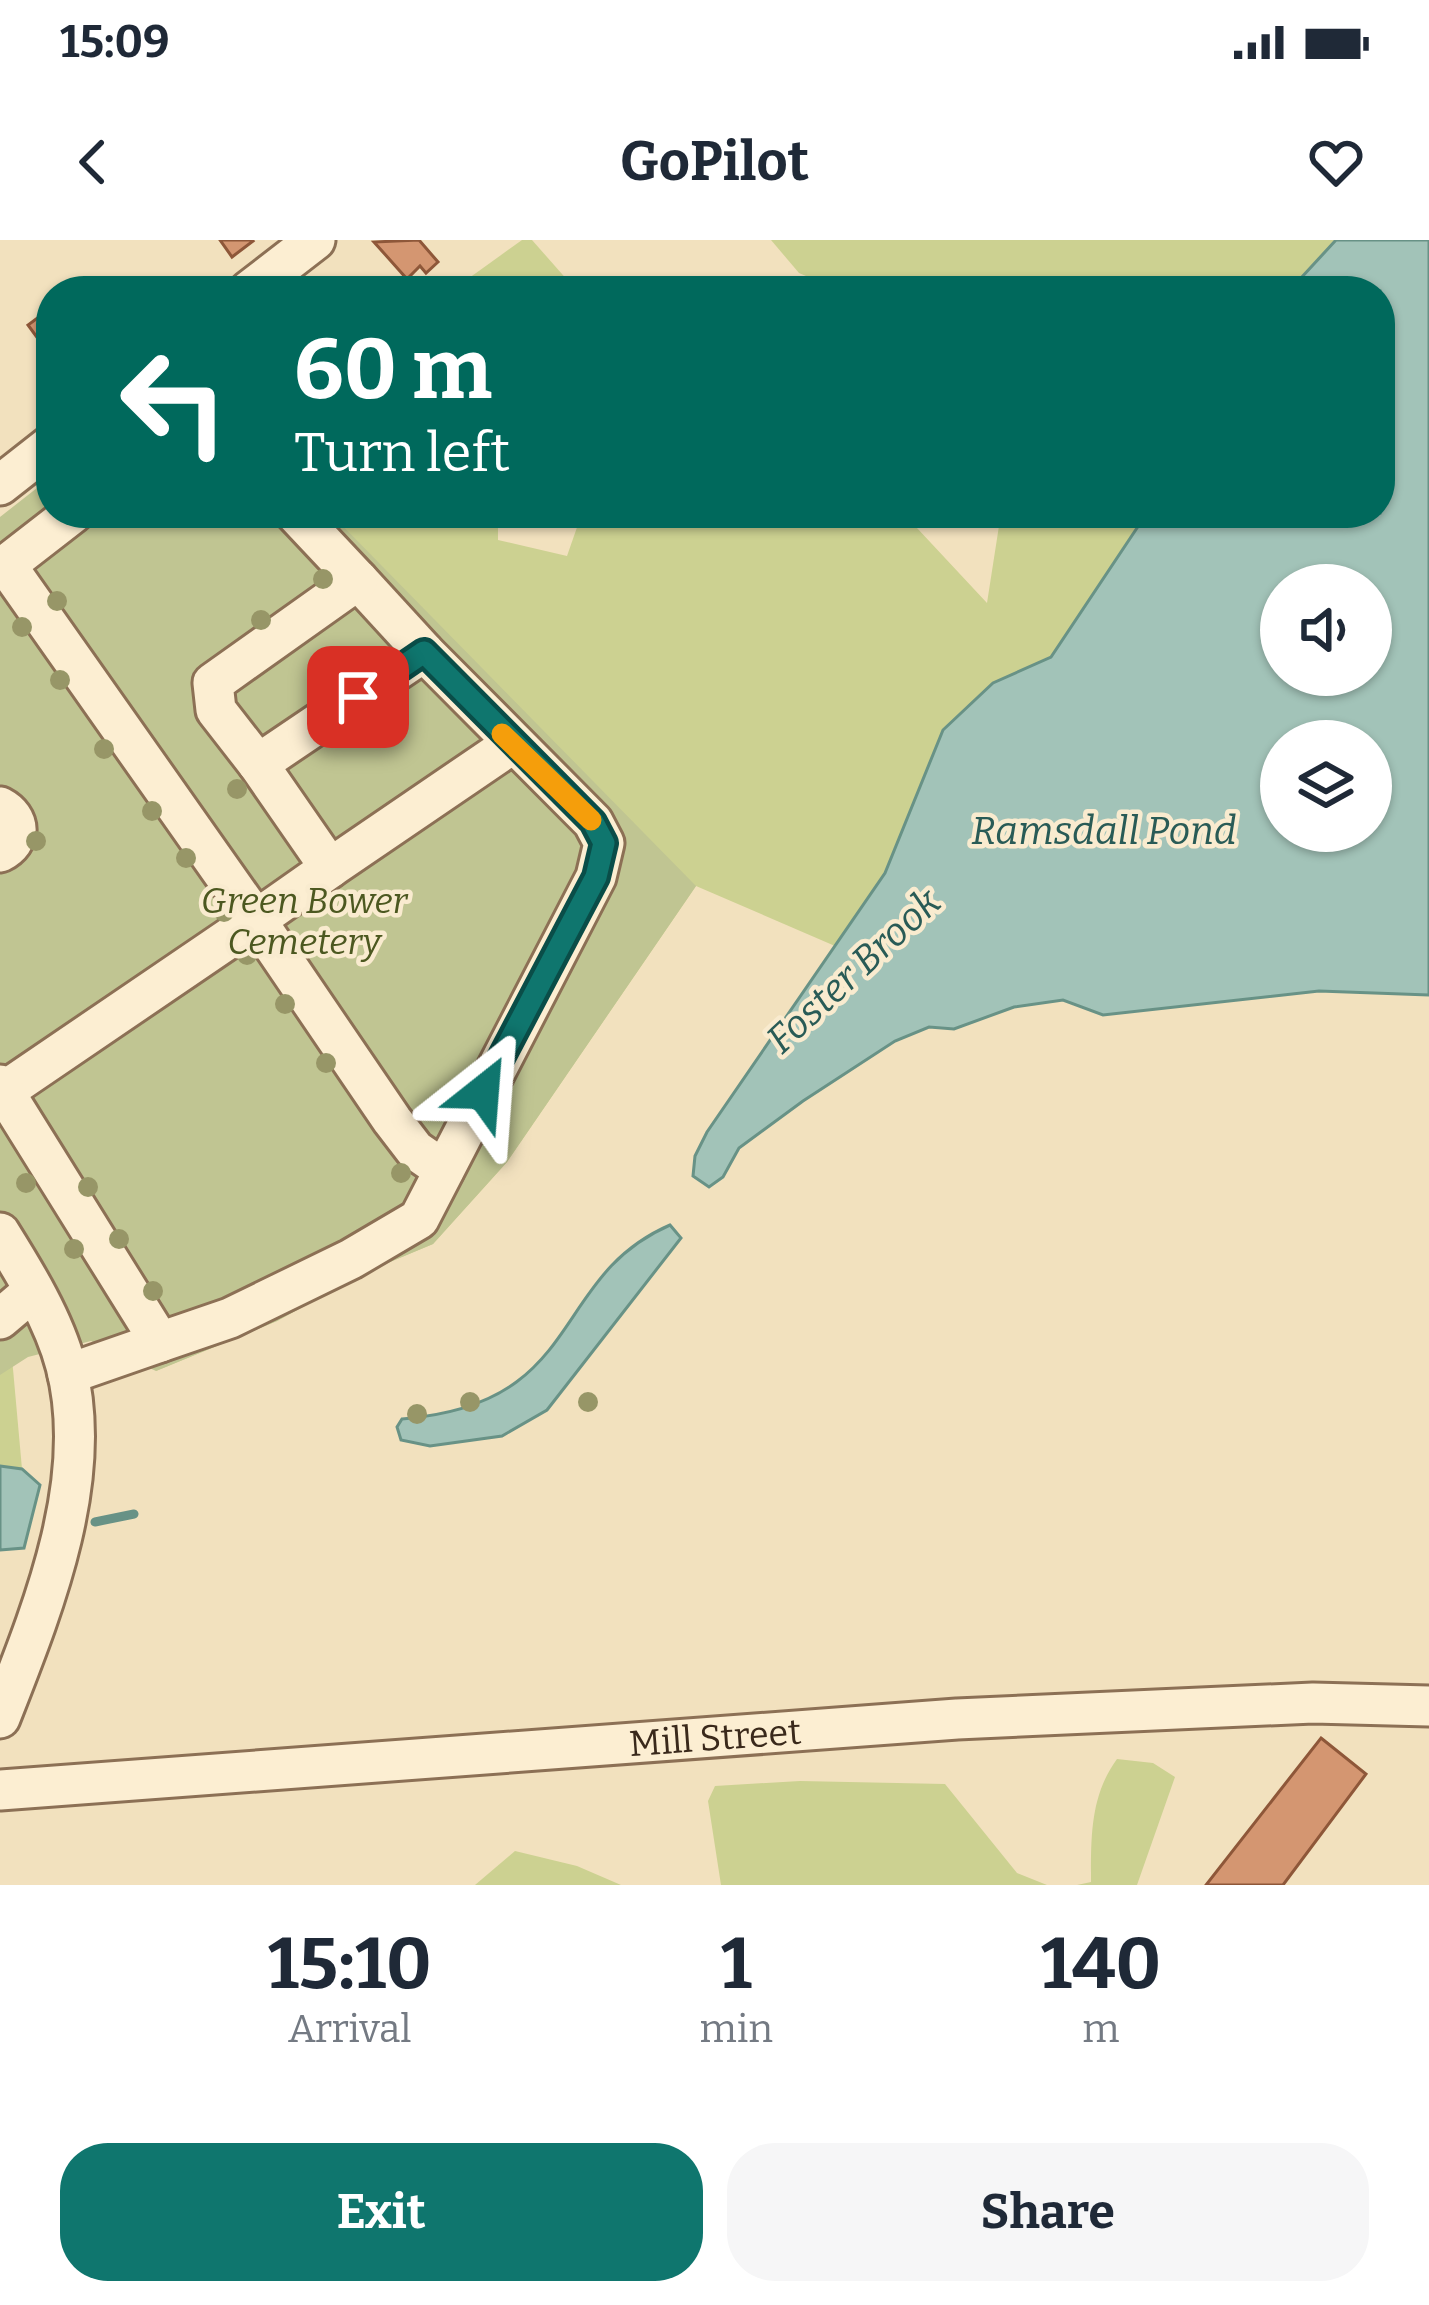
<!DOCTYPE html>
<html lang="en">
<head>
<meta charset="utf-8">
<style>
	:root { --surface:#fff; --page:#f6f6f7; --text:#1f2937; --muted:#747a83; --accent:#0f766e }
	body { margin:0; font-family:Bitter,serif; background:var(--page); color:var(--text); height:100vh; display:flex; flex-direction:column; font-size:45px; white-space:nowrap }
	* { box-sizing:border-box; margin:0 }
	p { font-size:39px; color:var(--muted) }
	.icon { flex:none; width:66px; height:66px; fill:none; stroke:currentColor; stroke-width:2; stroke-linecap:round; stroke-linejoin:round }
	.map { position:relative; height:1645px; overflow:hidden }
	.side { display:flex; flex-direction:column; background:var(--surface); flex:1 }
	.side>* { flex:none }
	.hud { position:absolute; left:36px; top:36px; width:1359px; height:252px; border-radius:48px; box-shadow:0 3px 9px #0004; background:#00695c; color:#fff; overflow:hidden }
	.buttons { position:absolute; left:1260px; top:324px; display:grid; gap:24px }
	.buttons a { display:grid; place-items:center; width:132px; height:132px; border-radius:50%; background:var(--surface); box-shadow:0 3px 9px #0004; font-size:60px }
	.pin { position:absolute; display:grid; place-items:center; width:102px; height:102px; color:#fff; margin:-51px; border-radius:24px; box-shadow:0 6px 18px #0006 }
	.me { position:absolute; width:132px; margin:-66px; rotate:28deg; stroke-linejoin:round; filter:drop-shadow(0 0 9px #0008) }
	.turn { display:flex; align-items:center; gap:42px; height:252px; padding:0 60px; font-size:54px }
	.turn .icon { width:156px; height:156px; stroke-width:2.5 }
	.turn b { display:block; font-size:84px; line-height:102px }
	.eta { display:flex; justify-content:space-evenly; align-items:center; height:204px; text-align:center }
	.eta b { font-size:72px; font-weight:700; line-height:84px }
	.primary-button { display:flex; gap:24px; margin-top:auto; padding:24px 60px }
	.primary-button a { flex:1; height:138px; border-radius:48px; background:var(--accent); color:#fff; font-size:48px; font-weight:700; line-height:138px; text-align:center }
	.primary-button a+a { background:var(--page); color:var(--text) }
	.status { display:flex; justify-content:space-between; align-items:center; height:84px; padding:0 60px; background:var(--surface); direction:ltr }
	.status svg { height:33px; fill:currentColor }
	header { display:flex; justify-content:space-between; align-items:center; height:156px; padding:0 60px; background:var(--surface); font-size:54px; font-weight:700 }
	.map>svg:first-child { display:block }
	.green { fill:#ccd191 }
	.cemetery { fill:#c0c592 }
	.water { fill:#a2c3b8; stroke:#689286; stroke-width:3; fill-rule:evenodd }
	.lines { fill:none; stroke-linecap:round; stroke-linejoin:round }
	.stream { stroke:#689286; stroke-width:9 }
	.building { fill:#d49671; stroke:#8e5739; stroke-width:3 }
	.minor-casing { stroke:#8c7055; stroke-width:45 }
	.minor { stroke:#fceed2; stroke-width:39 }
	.tree { fill:#979667 }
	.route-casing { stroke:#0a4d48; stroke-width:30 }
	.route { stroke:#0f766e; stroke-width:21 }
	.slow { stroke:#f59e0b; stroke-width:21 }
	.labels { text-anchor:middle; stroke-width:9; stroke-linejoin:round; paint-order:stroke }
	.park-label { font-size:36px; font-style:italic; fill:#4c5820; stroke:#f9ebcf }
	.street-label { font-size:36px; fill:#3a291b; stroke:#f9ebcf }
	.water-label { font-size:39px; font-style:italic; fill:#295b56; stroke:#f9ebcf }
</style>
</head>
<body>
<div class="status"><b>15:09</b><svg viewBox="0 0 49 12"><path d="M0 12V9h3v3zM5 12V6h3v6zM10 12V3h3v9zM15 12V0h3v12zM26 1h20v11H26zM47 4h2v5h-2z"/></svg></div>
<header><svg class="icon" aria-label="back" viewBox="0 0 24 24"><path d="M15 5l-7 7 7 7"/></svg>GoPilot<svg class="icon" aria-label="heart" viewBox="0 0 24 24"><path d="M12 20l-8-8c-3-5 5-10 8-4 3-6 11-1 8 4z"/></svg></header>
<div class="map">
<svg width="1429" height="1645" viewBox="0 0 1429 1645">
	<rect width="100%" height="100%" fill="#f2e1be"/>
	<g class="green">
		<path d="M 522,0 L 532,0 L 577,51 L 451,51 Z"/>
		<path d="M 771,0 L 1336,0 L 1289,51 L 841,51 L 799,33 Z"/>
		<path d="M 304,273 L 498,273 L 498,300 L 567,316 L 582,273 L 903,273 L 987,363 L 1001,273 L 1147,273 L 1051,417 L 1028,430 L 915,564 L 885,633 L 835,706 L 696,646 L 507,922 L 433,1004 L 366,1032 L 277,1081 L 156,1131 Z"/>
		<path d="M 0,1112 L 12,1118 L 22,1229 L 0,1226 Z"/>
		<path d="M 1117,1519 L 1153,1523 L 1175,1537 L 1137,1645 L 1077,1645 L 1091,1642 C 1091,1597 1090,1556 1117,1519 Z"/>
		<path d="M 800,1541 L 945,1544 L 1017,1633 L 1047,1645 L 721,1645 L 708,1561 L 715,1546 Z"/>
		<path d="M 515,1611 L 577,1626 L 621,1645 L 475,1645 Z"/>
	</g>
	<path class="cemetery" d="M 51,237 L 51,273 L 330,273 L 696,646 L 507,922 L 433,1004 L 366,1032 L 277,1081 L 156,1131 L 91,1101 L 28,1117 L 0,1135 L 0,277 Z"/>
	<g class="water">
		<path d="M 1336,0 L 1429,0 L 1429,755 L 1319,751 L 1103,775 L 1063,760 L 1014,767 L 954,789 L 929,787 L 895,801 L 803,861 L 739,908 L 723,937 L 709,947 L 693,936 L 695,916 L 707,892 L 885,633 L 943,490 L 993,443 L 1051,417 L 1147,273 L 1380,273 L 1380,51 L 1289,51 ZM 1281,345 L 1371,345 L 1371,435 L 1281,435 ZM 1281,501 L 1371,501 L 1371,591 L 1281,591 Z"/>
		<path d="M 670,985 L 681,998 L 547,1170 L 502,1196 L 430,1206 L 401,1200 L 397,1187 L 402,1179 C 587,1164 548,1038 670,985 Z"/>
		<path d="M 0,1226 L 22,1229 L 40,1245 L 24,1308 L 0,1310 Z"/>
	</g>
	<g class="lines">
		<path class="stream" d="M 95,1282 L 134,1274"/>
	</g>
	<g class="building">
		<path d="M 220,0 L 252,0 L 253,1 L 232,17 Z"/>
		<path d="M 419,0 L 438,22 L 426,33 L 420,26 L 407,39 L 374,2 Z"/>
		<path d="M 51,68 L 51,102 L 44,107 L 28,85 Z"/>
		<path d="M 1321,1498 L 1366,1534 L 1283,1645 L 1206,1645 Z"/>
	</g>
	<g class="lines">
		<defs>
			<g id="minor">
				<path d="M 249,51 L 315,0"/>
				<path d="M 0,245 L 51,205"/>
				<path d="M 6,325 L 73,273"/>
				<path d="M 0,330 L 6,325 L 256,680 L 0,854"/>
				<path d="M 358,340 L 424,412"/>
				<path d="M 258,524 L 216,470 L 213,443 L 358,340 L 295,273"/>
				<path d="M 0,567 C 21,578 22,601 0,612"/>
				<path d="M 330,628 L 256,680 L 392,880 L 415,910 L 444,930"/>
				<path d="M 0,845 L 160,1102 L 230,1078 L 351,1019 L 419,979 L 596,637 L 604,603 L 593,582 L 424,412 L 258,524 L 330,628 L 512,504"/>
				<path d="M 0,993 C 25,1033 54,1080 66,1126 C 96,1241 41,1373 0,1478"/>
				<path d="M 0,1079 L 33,1051"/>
				<path d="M 68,1134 L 160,1102"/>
				<path id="s1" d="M 0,1550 L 957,1479 L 1313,1463 L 1429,1466"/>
			</g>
		</defs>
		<use href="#minor" class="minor-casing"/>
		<use href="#minor" class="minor"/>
	</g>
	<g class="tree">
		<circle cx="323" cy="339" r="10"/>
		<circle cx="57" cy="361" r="10"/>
		<circle cx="261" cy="380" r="10"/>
		<circle cx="22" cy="387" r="10"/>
		<circle cx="60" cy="440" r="10"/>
		<circle cx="104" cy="509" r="10"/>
		<circle cx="237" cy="549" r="10"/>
		<circle cx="152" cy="571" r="10"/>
		<circle cx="36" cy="601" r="10"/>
		<circle cx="186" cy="618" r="10"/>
		<circle cx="224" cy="672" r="10"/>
		<circle cx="247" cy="715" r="10"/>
		<circle cx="285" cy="764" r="10"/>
		<circle cx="326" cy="823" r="10"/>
		<circle cx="401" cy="933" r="10"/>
		<circle cx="26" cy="943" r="10"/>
		<circle cx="88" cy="947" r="10"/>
		<circle cx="119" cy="999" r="10"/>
		<circle cx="74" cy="1009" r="10"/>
		<circle cx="153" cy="1051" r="10"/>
		<circle cx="470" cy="1162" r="10"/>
		<circle cx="588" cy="1162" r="10"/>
		<circle cx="417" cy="1174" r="10"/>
	</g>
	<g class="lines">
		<defs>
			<path id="route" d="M 358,457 L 424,412 L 593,582 L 604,603 L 596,637 L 483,852"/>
		</defs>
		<use href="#route" class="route-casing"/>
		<use href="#route" class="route"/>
		<path class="slow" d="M 502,494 L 591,580"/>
	</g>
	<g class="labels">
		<g class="park-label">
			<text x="304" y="673">Green Bower<tspan x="304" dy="41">Cemetery</tspan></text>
		</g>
		<g class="street-label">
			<text dy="13" stroke="none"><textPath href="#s1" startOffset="717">Mill Street</textPath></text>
		</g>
		<g class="water-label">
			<text x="1104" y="604">Ramsdall Pond</text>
			<text transform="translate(853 730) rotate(-43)" y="14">Foster Brook</text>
		</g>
	</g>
</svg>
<div class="buttons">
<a><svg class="icon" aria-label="sound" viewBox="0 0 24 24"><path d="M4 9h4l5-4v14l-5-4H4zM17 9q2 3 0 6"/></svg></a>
<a><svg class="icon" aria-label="layers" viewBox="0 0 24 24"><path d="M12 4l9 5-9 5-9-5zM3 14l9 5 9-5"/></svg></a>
</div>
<div class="pin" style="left:358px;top:457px;background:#d93025"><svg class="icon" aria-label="arrive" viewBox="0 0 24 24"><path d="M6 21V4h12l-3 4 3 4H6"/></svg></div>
<svg class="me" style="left:483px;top:852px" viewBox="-20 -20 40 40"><path d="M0-17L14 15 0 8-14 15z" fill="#0f766e" stroke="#fff" stroke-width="4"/></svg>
<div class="hud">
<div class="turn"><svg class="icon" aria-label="left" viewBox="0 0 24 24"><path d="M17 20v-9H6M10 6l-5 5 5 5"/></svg><div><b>60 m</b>Turn left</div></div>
</div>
</div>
<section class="side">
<div class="eta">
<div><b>15:10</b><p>Arrival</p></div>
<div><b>1</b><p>min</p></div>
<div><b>140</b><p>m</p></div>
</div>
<div class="primary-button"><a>Exit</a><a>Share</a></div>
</section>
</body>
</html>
